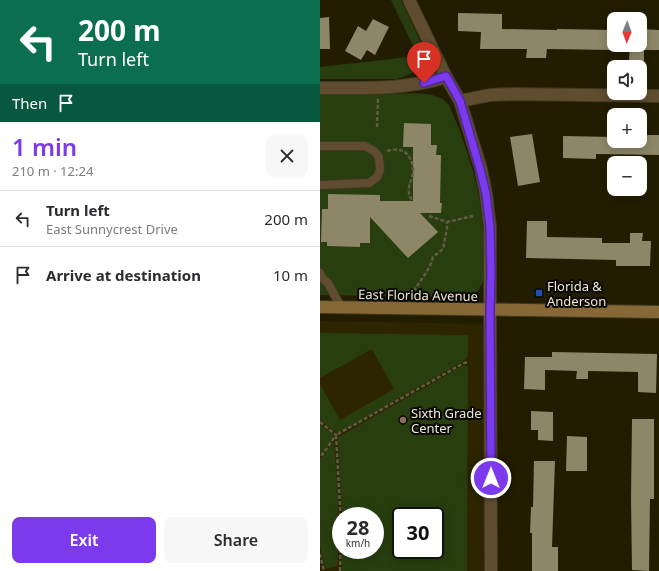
<!DOCTYPE html>
<html lang="en">
<head>
<meta charset="utf-8">
<style>
	:root { --surface:#fff; --page:#f7f7f7; --text:#2b2b33; --muted:#7c7c81; --line:#e1e1e2; --accent:#7c3aed }
	body { margin:0; font-family:"Noto Sans",sans-serif; background:var(--page); color:var(--text); height:100vh; display:flex; flex-direction:column; font-size:15px; white-space:nowrap }
	* { box-sizing:border-box; margin:0 }
	p { font-size:13px; color:var(--muted) }
	.icon { flex:none; width:22px; height:22px; fill:none; stroke:currentColor; stroke-width:2; stroke-linecap:round; stroke-linejoin:round }
	.map { position:relative; flex:1; overflow:hidden }
	.drawer { display:flex; flex-direction:column; background:var(--surface); width:320px }
	.drawer>* { flex:none }
	.guide { background:#0b6e4f; color:#fff; overflow:hidden }
	.needle { width:26px; rotate:181deg }
	.controls { position:absolute; left:287px; top:12px; display:grid; gap:8px }
	.controls a { display:grid; place-items:center; width:40px; height:40px; border-radius:8px; background:var(--surface); box-shadow:0 2px 10px #0003; font-size:20px }
	.speed { position:absolute; left:12px; top:507px; display:flex; gap:8px; font-size:20px; font-weight:700; text-align:center }
	.speed>* { display:grid; place-content:center; width:52px; height:52px; border-radius:50%; background:var(--surface); box-shadow:0 2px 10px #0003; line-height:1 }
	.speed small { font-size:10px; font-weight:400 }
	.speed .limit { border:2px solid #111; border-radius:6px; background:#fff; color:#111 }
	.pin { position:absolute; display:grid; place-items:center; width:34px; height:34px; color:#fff; margin:-41px -17px; border-radius:50% 50% 50% 0; rotate:-45deg; box-shadow:0 0 4px #0007 }
	.pin .icon { rotate:45deg }
	.me { position:absolute; width:44px; margin:-22px; rotate:0deg; stroke-linejoin:round; filter:drop-shadow(0 0 3px #0008) }
	.turn { display:flex; align-items:center; gap:14px; height:84px; padding:0 12px; font-size:18px }
	.turn .icon { width:52px; height:52px; stroke-width:2.5 }
	.turn b { display:block; font-size:28px; line-height:34px }
	.then { display:flex; align-items:center; height:38px; padding:0 12px; background:#0003; gap:8px; font-size:15px }
	.round { display:grid; place-items:center; flex:none; width:42px; height:42px; border-radius:8px; background:var(--page) }
	.summary { display:flex; align-items:center; justify-content:space-between; height:68px; padding:0 12px }
	h1 { font-size:24px; font-weight:600; line-height:30px; color:var(--accent) }
	.button { display:flex; gap:8px; margin-top:auto; padding:8px 12px }
	.button a { flex:1; height:46px; border-radius:8px; background:var(--accent); color:#fff; font-size:16px; font-weight:600; line-height:46px; text-align:center }
	.button a+a { background:var(--page); color:var(--text) }
	ul { padding:0; list-style:none }
	li { display:flex; align-items:center; gap:12px; height:56px; padding:0 12px; border-top:1px solid var(--line) }
	li div { flex:1 }
	li b { display:block; font-size:15px }
	li em { font-style:normal }
	main { display:flex; flex:1; min-height:0 }
	.map>svg:first-child { display:block }
	.built { fill:#2d2500; fill-rule:evenodd }
	.green { fill:#283e0f; fill-rule:evenodd }
	.building { fill:#8d8768 }
	.lines { fill:none; stroke-linecap:round; stroke-linejoin:round }
	.service-casing { stroke:#3e3a1f; stroke-width:10 }
	.minor-casing { stroke:#3e3a1f; stroke-width:14 }
	.secondary-casing { stroke:#3e3a1f; stroke-width:14 }
	.path { stroke:#605b43; stroke-width:2.5; stroke-dasharray:4 2; stroke-linecap:butt }
	.service { stroke:#604d30; stroke-width:8 }
	.minor { stroke:#604d30; stroke-width:12 }
	.secondary { stroke:#866837; stroke-width:12 }
	.route-casing { stroke:#51269a; stroke-width:10 }
	.route { stroke:#7c3aed; stroke-width:7 }
	.transit-dot { fill:#1a4fb4; stroke:#090701; stroke-width:1.5 }
	.education-dot { fill:#8d6e63; stroke:#090701; stroke-width:1.5 }
	.labels { text-anchor:middle; stroke-width:4; stroke-linejoin:round; paint-order:stroke }
	.poi-label { font-size:13px; fill:#ece9d8; stroke:#090701; text-anchor:start }
	.street-label { font-size:13px; fill:#ece9d8; stroke:#090701 }
</style>
</head>
<body>
<main>
<section class="drawer">
<div class="guide">
<div class="turn"><svg class="icon" aria-label="left" viewBox="0 0 24 24"><path d="M17 20v-9H6M10 6l-5 5 5 5"/></svg><div><b>200 m</b>Turn left</div></div>
<div class="then">Then<svg class="icon" aria-label="arrive" viewBox="0 0 24 24"><path d="M6 21V4h12l-3 4 3 4H6"/></svg></div>
</div>
<div class="summary"><div><h1>1 min</h1><p>210 m · 12:24</p></div><a class="round"><svg class="icon" aria-label="close" viewBox="0 0 24 24"><path d="M6 6l12 12M18 6L6 18"/></svg></a></div>
<ul>
<li><svg class="icon" aria-label="left" viewBox="0 0 24 24"><path d="M17 20v-9H6M10 6l-5 5 5 5"/></svg><div><b>Turn left</b><p>East Sunnycrest Drive</p></div><em>200 m</em></li>
<li><svg class="icon" aria-label="arrive" viewBox="0 0 24 24"><path d="M6 21V4h12l-3 4 3 4H6"/></svg><div><b>Arrive at destination</b></div><em>10 m</em></li>
</ul>
<div class="button"><a>Exit</a><a>Share</a></div>
</section>
<div class="map">
<svg width="339" height="571" viewBox="0 0 339 571">
	<rect width="100%" height="100%" fill="#221d01"/>
	<path class="built" d="M 0,321 L 166,324 L 165,571 L 0,571 ZM 21,516 L 55,516 L 55,550 L 21,550 ZM 81,516 L 115,516 L 115,550 L 81,550 Z"/>
	<g class="green">
		<path d="M 71,0 L 81,0 L 101,43 L 103,57 L 99,67 L 91,74 L 77,79 L 0,79 L 0,67 L 98,56 Z"/>
		<path d="M 98,93 L 112,95 L 123,99 L 129,105 L 140,131 L 154,174 L 160,202 L 163,228 L 163,282 L 157,292 L 153,294 L 133,297 L 0,295 L 0,95 Z"/>
		<path d="M 0,333 L 148,335 L 148,356 L 145,360 L 20,432 L 16,432 L 0,420 L 0,384 L 20,420 L 74,389 L 52,349 L 0,378 Z"/>
		<path d="M 144,365 L 148,367 L 147,571 L 22,571 L 22,550 L 55,550 L 55,516 L 22,516 L 18,438 L 20,436 ZM 81,516 L 115,516 L 115,550 L 81,550 Z"/>
		<path d="M 0,424 L 13,434 L 14,437 L 0,456 Z"/>
		<path d="M 14,441 L 18,495 L 18,559 L 17,566 L 6,569 L 0,547 L 0,460 Z"/>
	</g>
	<g class="building">
		<path d="M 138,13 L 182,14 L 182,29 L 237,30 L 237,29 L 294,30 L 294,50 L 227,49 L 226,58 L 206,58 L 207,49 L 160,49 L 161,32 L 138,31 Z"/>
		<path d="M 9,17 L 10,49 L 0,49 L 0,18 Z"/>
		<path d="M 53,19 L 69,27 L 55,55 L 47,50 L 41,60 L 25,51 L 38,26 L 46,31 Z"/>
		<path d="M 320,29 L 339,30 L 339,50 L 324,50 L 324,62 L 309,61 L 310,45 L 320,45 Z"/>
		<path d="M 84,123 L 111,124 L 111,145 L 117,145 L 116,155 L 121,155 L 120,203 L 122,203 L 121,213 L 100,213 L 118,232 L 88,258 L 50,217 L 50,243 L 40,243 L 40,247 L 7,246 L 7,242 L 1,242 L 2,209 L 8,209 L 8,194 L 60,195 L 60,201 L 93,201 L 93,147 L 83,147 Z"/>
		<path d="M 212,134 L 220,182 L 198,186 L 190,137 Z"/>
		<path d="M 320,135 L 339,135 L 339,155 L 276,154 L 276,159 L 243,158 L 243,136 L 294,137 L 294,141 L 320,141 Z"/>
		<path d="M 207,221 L 227,221 L 227,237 L 282,238 L 282,243 L 310,243 L 310,233 L 323,233 L 322,241 L 331,241 L 330,266 L 296,266 L 296,260 L 206,258 Z"/>
		<path d="M 232,352 L 337,354 L 336,393 L 318,392 L 318,372 L 268,371 L 268,379 L 256,379 L 257,371 L 225,370 L 225,390 L 204,389 L 205,357 L 232,357 Z"/>
		<path d="M 211,411 L 233,412 L 233,441 L 218,440 L 218,430 L 211,430 Z"/>
		<path d="M 312,419 L 334,419 L 334,499 L 330,499 L 329,571 L 312,570 L 311,498 Z"/>
		<path d="M 247,436 L 267,437 L 267,471 L 246,471 Z"/>
		<path d="M 214,461 L 235,461 L 232,547 L 238,547 L 238,571 L 212,571 L 212,533 L 210,533 L 211,507 L 213,507 Z"/>
	</g>
	<g class="lines">
		<defs>
			<g id="service">
				<path d="M 0,146 L 45,146 L 54,151 L 59,157 L 60,170 L 57,177 L 49,183 L 0,185"/>
				<path d="M 0,273 L 2,278 L 8,283 L 21,307"/>
			</g>
			<g id="minor">
				<path d="M 89,0 L 126,77 L 140,101 L 161,169 L 166,194 L 170,227 L 170,310 L 171,571"/>
				<path d="M 0,88 C 42,88 86,90 126,77"/>
				<path d="M 140,101 L 170,95 L 193,94 L 339,96"/>
			</g>
			<path id="secondary" d="M 0,307 L 339,312"/>
		</defs>
		<use href="#service" class="service-casing"/>
		<use href="#minor" class="minor-casing"/>
		<use href="#secondary" class="secondary-casing"/>
		<g class="path">
			<path d="M 57,127 L 58,99"/>
			<path d="M 67,151 C 83,146 92,154 93,170 C 93,183 84,186 92,201"/>
			<path d="M 109,216 L 127,222 L 153,216"/>
			<path d="M 90,296 L 104,276 L 110,266 L 113,257 L 123,249 L 127,228 L 127,222"/>
			<path d="M 0,422 L 16,435 L 0,458"/>
			<path d="M 0,554 L 4,571"/>
			<path d="M 20,571 L 21,525 L 16,435 L 144,363 L 149,362"/>
		</g>
		<use href="#service" class="service"/>
		<use href="#minor" class="minor"/>
		<use href="#secondary" class="secondary"/>
	</g>
	<g class="lines">
		<defs>
			<path id="route" d="M 104,83 L 126,76 L 140,101 L 160,169 L 166,194 L 170,227 L 171,273 L 170,310 L 171,478"/>
		</defs>
		<use href="#route" class="route-casing"/>
		<use href="#route" class="route"/>
	</g>
	<rect class="transit-dot" x="215" y="289" width="8" height="8" rx="2"/>
	<circle class="education-dot" cx="83" cy="420" r="4"/>
	<g class="labels">
		<g class="poi-label">
			<text x="227" y="291">Florida &amp;<tspan x="227" dy="15">Anderson</tspan></text>
			<text x="91" y="418">Sixth Grade<tspan x="91" dy="15">Center</tspan></text>
		</g>
		<g class="street-label">
			<text transform="translate(98 295) rotate(1)" y="5">East Florida Avenue</text>
		</g>
	</g>
</svg>
<div class="controls">
<a><svg class="needle" viewBox="-14 -14 28 28"><path d="M0-13l5 13h-10z" fill="#e53935"/><path d="M0 13l5-13h-10z" fill="#7c7c81"/></svg></a>
<a><svg class="icon" aria-label="sound" viewBox="0 0 24 24"><path d="M4 9h4l5-4v14l-5-4H4zM17 9q2 3 0 6"/></svg></a>
<a>+</a>
<a>−</a>
</div>
<div class="speed"><div>28<small>km/h</small></div><div class="limit">30</div></div>
<div class="pin" style="left:104px;top:83px;background:#d93025"><svg class="icon" aria-label="arrive" viewBox="0 0 24 24"><path d="M6 21V4h12l-3 4 3 4H6"/></svg></div>
<svg class="me" style="left:171px;top:478px" viewBox="-20 -20 40 40"><circle r="17" fill="#7c3aed" stroke="#fff" stroke-width="3"/><path d="M0-11L8 9 0 5-8 9z" fill="#fff"/></svg>
</div>
</main>
</body>
</html>
